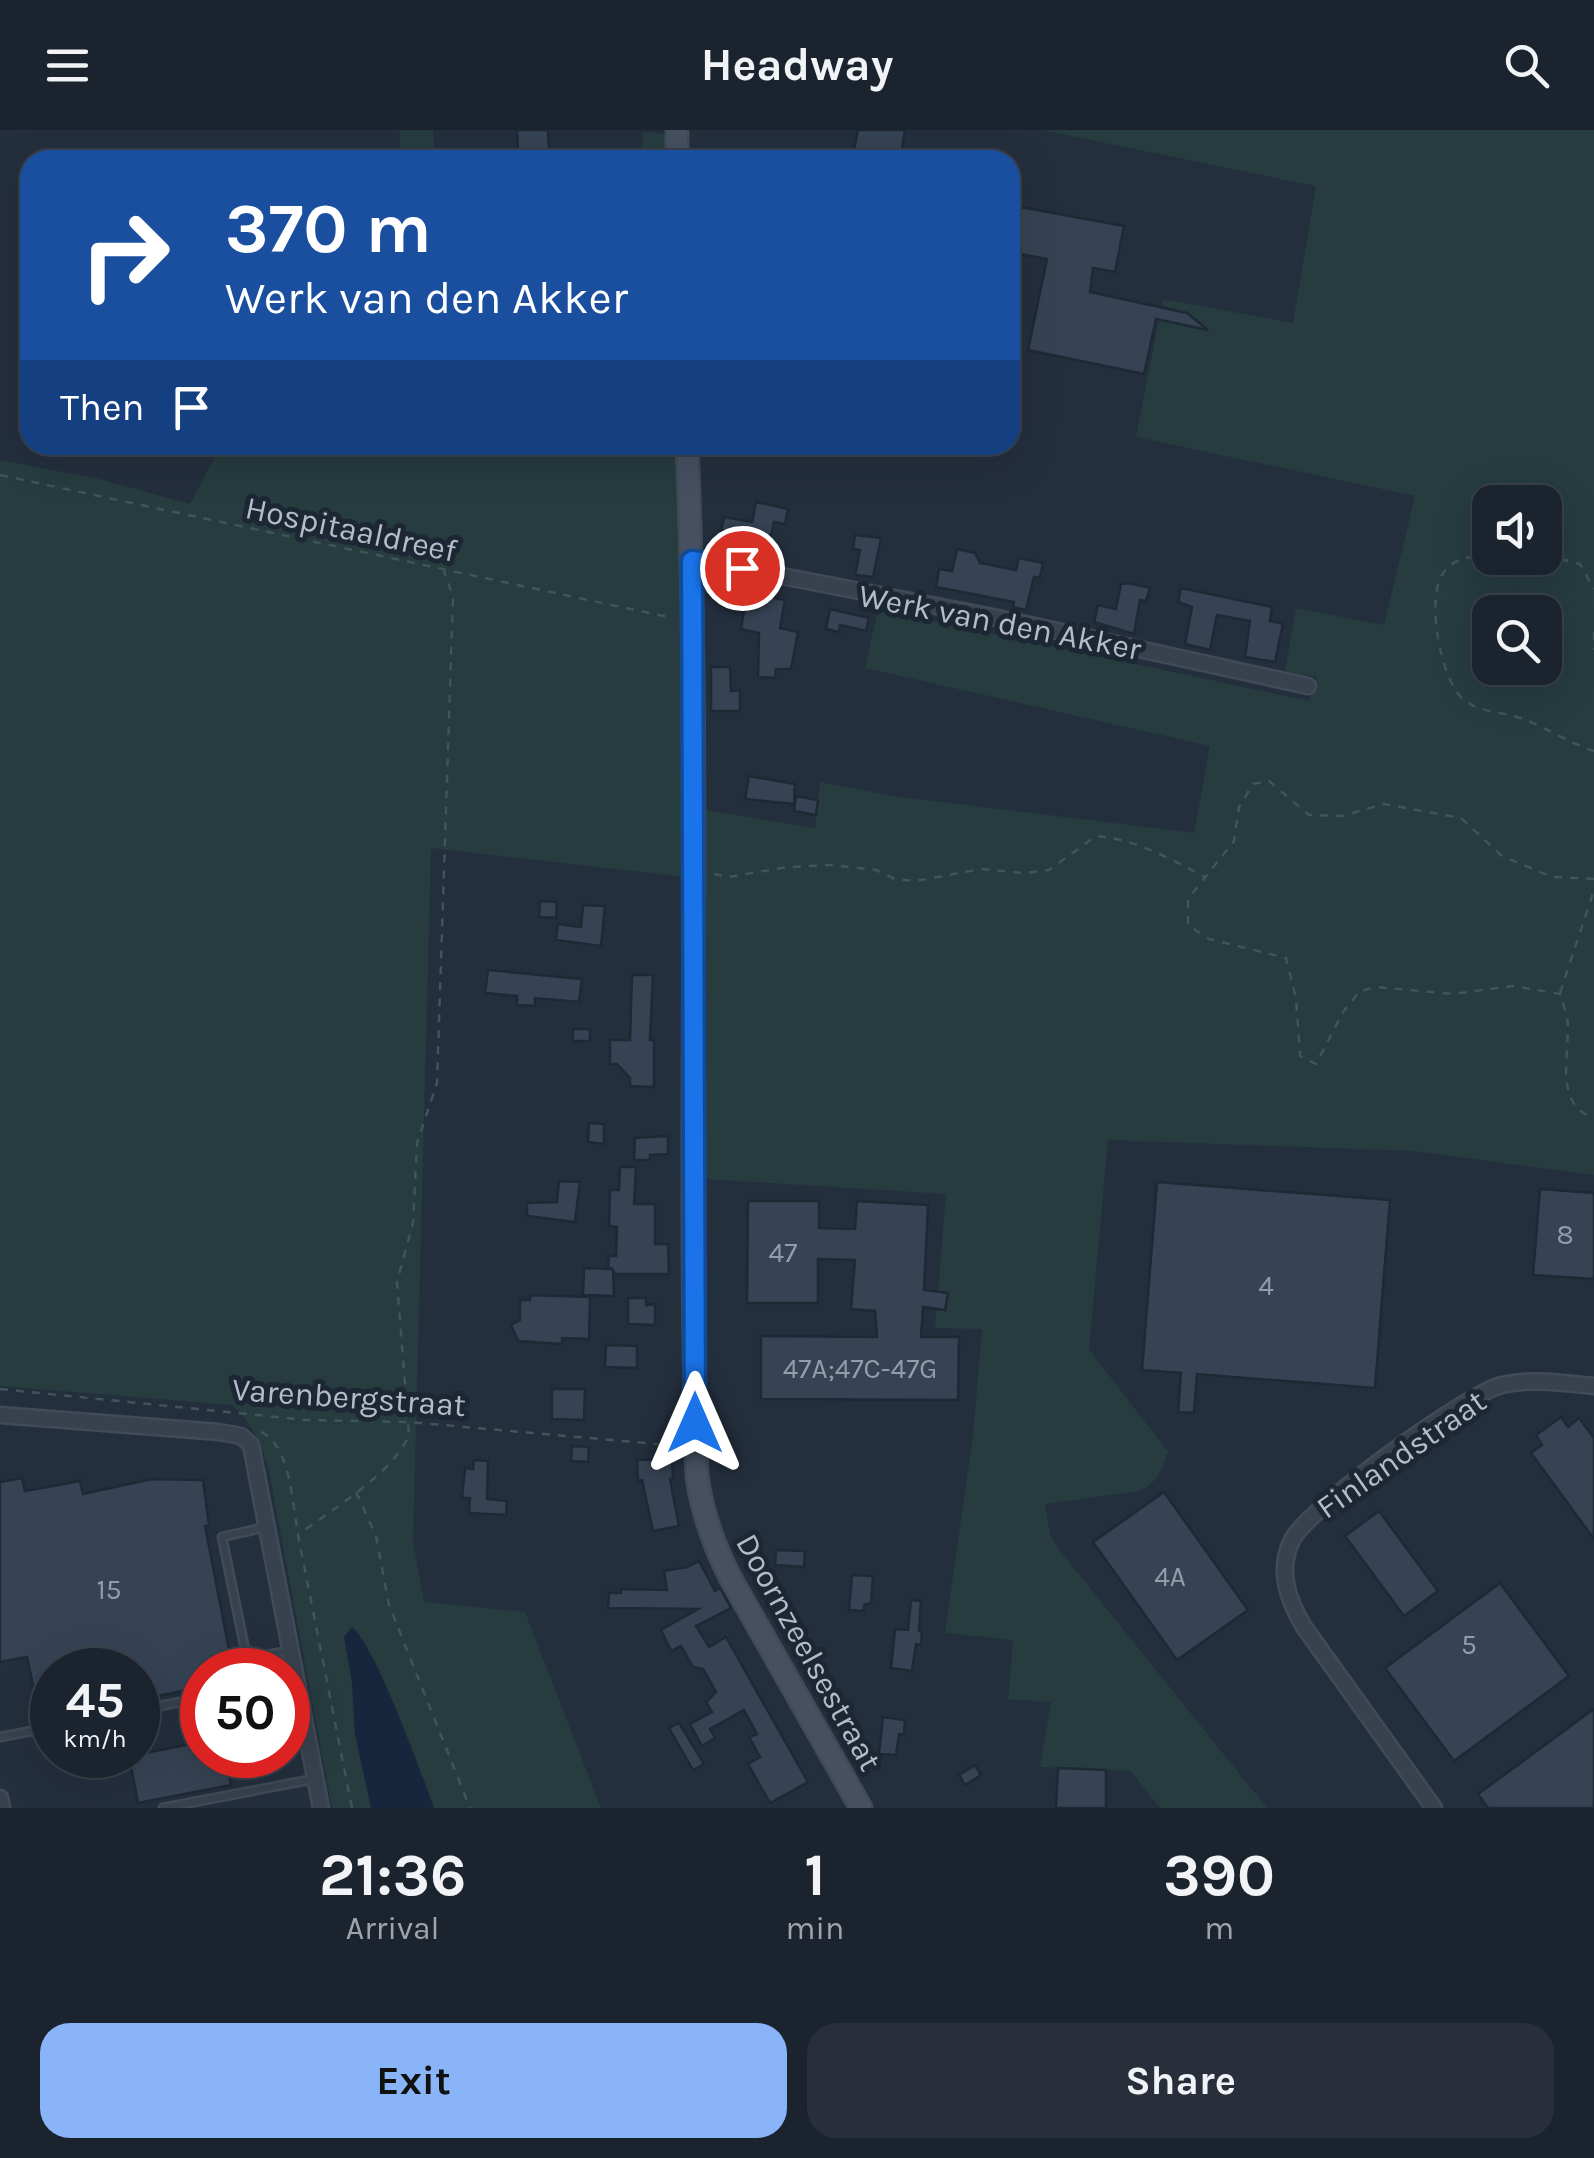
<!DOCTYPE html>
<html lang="en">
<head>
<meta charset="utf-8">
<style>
	:root { --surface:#1b232e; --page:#282f3a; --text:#f1f3f6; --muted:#a0a4aa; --line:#39404a; --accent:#8ab4f8 }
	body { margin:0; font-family:Karla,sans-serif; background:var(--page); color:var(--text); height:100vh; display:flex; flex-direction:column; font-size:38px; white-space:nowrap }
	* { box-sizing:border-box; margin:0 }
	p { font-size:32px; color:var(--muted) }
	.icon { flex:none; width:55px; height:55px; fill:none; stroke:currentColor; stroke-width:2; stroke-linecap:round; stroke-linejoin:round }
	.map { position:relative; height:1678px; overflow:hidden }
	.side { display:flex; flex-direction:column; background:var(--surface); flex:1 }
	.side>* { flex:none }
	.top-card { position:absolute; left:20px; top:20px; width:1000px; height:305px; border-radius:30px; box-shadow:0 10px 40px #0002,0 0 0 2px var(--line); background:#1a4fa0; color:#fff; overflow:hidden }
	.controls { position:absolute; left:1472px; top:355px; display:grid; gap:20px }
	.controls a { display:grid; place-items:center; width:90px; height:90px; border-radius:20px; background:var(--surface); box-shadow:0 10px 40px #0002,0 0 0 2px var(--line); font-size:50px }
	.speed { position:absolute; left:30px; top:1518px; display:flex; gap:20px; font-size:50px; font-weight:700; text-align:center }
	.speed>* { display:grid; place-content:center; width:130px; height:130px; border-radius:50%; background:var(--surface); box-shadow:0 10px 40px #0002,0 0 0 2px var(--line); line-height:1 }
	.speed small { font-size:25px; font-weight:400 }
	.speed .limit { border:15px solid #d22; background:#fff; color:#111 }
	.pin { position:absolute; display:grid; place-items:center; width:85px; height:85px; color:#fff; margin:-42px; border:5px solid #fff; border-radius:50%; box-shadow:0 2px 10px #0007 }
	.me { position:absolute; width:110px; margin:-55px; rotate:0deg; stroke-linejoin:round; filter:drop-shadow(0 0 8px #0008) }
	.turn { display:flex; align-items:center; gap:35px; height:210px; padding:0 40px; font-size:45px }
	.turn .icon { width:130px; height:130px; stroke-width:2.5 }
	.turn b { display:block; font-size:70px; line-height:85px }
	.then { display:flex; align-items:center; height:95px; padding:0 40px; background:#0003; gap:20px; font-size:38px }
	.eta { display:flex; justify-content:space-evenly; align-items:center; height:170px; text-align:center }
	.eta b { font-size:60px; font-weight:700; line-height:70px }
	.cta { display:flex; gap:20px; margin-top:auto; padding:20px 40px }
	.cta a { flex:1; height:115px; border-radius:30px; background:var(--accent); color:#111; font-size:40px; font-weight:700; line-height:115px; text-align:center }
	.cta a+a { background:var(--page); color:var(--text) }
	header { display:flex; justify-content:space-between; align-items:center; height:130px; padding:0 40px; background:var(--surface); font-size:45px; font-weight:700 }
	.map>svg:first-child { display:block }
	.green { fill:#263c3f; fill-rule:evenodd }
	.water { fill:#17263c }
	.building { fill:#364354; stroke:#1f2835; stroke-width:2.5 }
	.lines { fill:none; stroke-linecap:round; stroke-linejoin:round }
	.lane-casing { stroke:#414a57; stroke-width:11 }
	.street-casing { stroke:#414a57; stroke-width:19 }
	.secondary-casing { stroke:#414a57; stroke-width:25 }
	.path { stroke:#3f5557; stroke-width:2.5; stroke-dasharray:8 8; stroke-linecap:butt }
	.lane { stroke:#38414e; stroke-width:6 }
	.street { stroke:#38414e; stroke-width:14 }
	.secondary { stroke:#465061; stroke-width:20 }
	.route-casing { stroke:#114b97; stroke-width:25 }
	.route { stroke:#1a73e8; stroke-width:18 }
	.labels { text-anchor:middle; stroke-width:10; stroke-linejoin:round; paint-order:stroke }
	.number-label { font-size:28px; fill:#929caa }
	.street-label { font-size:32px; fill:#b4bcc9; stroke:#1d2633 }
</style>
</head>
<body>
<header><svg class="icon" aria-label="menu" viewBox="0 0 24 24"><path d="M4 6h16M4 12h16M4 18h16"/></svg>Headway<svg class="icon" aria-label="search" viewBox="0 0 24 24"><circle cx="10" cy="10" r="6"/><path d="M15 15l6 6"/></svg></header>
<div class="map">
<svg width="1594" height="1678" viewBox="0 0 1594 1678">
	<rect width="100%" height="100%" fill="#242f3e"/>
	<g class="green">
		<path d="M 400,0 L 433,0 L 435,30 L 399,30 Z"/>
		<path d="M 1041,0 L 1594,0 L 1594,1045 L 1413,1021 L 1108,1010 L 1089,1219 L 1168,1322 C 1161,1340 1158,1353 1139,1361 L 1045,1374 L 1050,1404 L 1057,1417 L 1267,1678 L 1160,1678 L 1131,1641 L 1040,1637 L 1051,1572 L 1008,1569 L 1013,1510 L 945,1503 L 973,1305 L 982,1199 L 935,1198 L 946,1064 L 706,1049 L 706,680 L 815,698 L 820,652 L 893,666 L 1194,703 L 1210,616 L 865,538 L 878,479 L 1309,571 L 1317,547 L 1285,541 L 1296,478 L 1384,495 L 1415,366 L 1136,307 L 1163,169 L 1293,193 L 1316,56 ZM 1490,372 L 1545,372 L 1545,428 L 1490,428 ZM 1490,482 L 1545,482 L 1545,538 L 1490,538 Z"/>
		<path d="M 643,2 L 666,4 L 666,30 L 642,30 Z"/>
		<path d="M 221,315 L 677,315 L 684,476 L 679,493 L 683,496 L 684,747 L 431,718 L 413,1413 L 424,1472 L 525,1482 L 601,1678 L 332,1678 L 269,1341 C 262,1315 252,1293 232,1275 L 0,1256 L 0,330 L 99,349 L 190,374 Z"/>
	</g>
	<path class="water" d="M 352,1497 C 376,1517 421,1642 434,1678 L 371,1678 L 355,1604 L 352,1553 L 344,1507 Z"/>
	<g class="building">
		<path d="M 517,0 L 548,0 L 549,20 L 518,20 Z"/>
		<path d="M 858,0 L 905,0 L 900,30 L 852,30 Z"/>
		<path d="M 1010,75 L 1124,96 L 1115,142 L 1093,138 L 1090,162 L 1187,183 L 1208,200 L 1156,189 L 1144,244 L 1028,220 L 1047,129 L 1010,122 Z"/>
		<path d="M 756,372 L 788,379 L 785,394 L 774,392 L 770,410 L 756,408 L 754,420 L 738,417 L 740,405 L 721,400 L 724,387 L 752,392 Z"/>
		<path d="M 855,405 L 881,408 L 873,447 L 855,445 L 860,420 L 853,419 Z"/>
		<path d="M 957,419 L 975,423 L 980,433 L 1016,440 L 1019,428 L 1043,433 L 1040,448 L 1034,447 L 1026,480 L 1013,477 L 1014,472 L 936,457 L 939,439 L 952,441 Z"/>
		<path d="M 1129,453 L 1150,458 L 1146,471 L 1140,470 L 1134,504 L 1094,492 L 1098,475 L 1116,479 L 1121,454 Z"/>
		<path d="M 1181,458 L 1272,477 L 1270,491 L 1283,494 L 1275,532 L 1245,527 L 1250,491 L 1217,485 L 1210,520 L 1185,514 L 1192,477 L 1178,472 Z"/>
		<path d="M 731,460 L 785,470 L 780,498 L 798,502 L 791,539 L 776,539 L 775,548 L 758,547 L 759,503 L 741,499 L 745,475 L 729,472 Z"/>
		<path d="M 830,479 L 869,488 L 866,501 L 840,495 L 839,502 L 826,499 Z"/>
		<path d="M 711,537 L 730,537 L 731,561 L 740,560 L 740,581 L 711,581 Z"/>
		<path d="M 749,646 L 795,654 L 794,674 L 745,669 Z"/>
		<path d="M 796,666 L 818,670 L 816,685 L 794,681 Z"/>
		<path d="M 540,771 L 557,772 L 556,788 L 539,787 Z"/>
		<path d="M 583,775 L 605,776 L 601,816 L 556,810 L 558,794 L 581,797 Z"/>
		<path d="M 488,840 L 582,849 L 579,872 L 535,868 L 535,876 L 517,875 L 517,866 L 485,863 Z"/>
		<path d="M 632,845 L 653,845 L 650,910 L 654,910 L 654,957 L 630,956 L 630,948 L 617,934 L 610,934 L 610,910 L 630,910 Z"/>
		<rect x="573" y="899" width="17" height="12"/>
		<path d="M 589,993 L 604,994 L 604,1014 L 588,1012 Z"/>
		<path d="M 668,1006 L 668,1024 L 650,1025 L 650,1030 L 634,1030 L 635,1008 Z"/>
		<path d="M 620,1037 L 636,1037 L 634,1074 L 655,1074 L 655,1114 L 668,1114 L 669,1144 L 615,1144 L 613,1140 L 614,1166 L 583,1165 L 584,1138 L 613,1139 L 608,1138 L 609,1126 L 616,1126 L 617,1097 L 609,1096 L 610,1060 L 619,1060 Z"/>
		<path d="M 559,1051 L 580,1052 L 575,1092 L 527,1086 L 527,1073 L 557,1072 Z"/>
		<path d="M 1157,1052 L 1390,1070 L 1375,1258 L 1197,1244 L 1194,1283 L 1178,1282 L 1181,1243 L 1142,1240 Z"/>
		<path d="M 1540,1059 L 1594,1063 L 1594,1149 L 1533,1145 Z"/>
		<path d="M 748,1071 L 819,1071 L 819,1098 L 855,1099 L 857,1071 L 928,1075 L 924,1160 L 948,1163 L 945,1180 L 923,1177 L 921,1207 L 959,1207 L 958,1270 L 761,1269 L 761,1206 L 877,1207 L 875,1181 L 851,1179 L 855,1130 L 818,1129 L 818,1173 L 747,1173 Z"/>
		<path d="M 530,1165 L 590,1167 L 589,1209 L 562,1208 L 562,1214 L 518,1211 L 511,1195 L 520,1190 L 520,1170 L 530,1170 Z"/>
		<path d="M 628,1168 L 646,1168 L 646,1175 L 655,1174 L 655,1195 L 628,1194 Z"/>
		<path d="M 606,1215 L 637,1216 L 637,1238 L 605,1237 Z"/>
		<path d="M 552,1259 L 585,1259 L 584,1290 L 552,1289 Z"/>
		<path d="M 1561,1287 L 1568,1297 L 1579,1288 L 1594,1308 L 1594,1409 L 1531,1323 L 1542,1315 L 1536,1305 Z"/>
		<path d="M 572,1316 L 589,1317 L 588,1332 L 571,1331 Z"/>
		<path d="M 672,1329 L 673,1348 L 670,1349 L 679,1396 L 653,1401 L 642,1350 L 638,1351 L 637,1330 Z"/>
		<path d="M 474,1330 L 488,1331 L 487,1369 L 507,1371 L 506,1385 L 469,1383 L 470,1368 L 462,1368 L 465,1338 L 473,1339 Z"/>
		<path d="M 22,1348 L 25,1361 L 80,1351 L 83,1364 L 152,1349 L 203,1350 L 209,1395 L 205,1396 L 233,1540 L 202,1540 L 202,1557 L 138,1570 L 138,1540 L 52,1540 L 52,1586 L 40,1589 L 27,1527 L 0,1532 L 0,1352 Z"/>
		<path d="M 1164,1362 L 1248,1480 L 1177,1530 L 1093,1412 Z"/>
		<path d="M 1379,1381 L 1438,1461 L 1404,1486 L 1345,1406 Z"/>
		<path d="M 776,1420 L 805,1421 L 804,1437 L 775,1435 Z"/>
		<path d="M 699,1431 L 715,1461 L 720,1458 L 731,1478 L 696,1496 L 709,1517 L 726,1507 L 808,1652 L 770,1673 L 748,1634 L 760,1627 L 749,1607 L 757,1604 L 744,1580 L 710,1599 L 715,1608 L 702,1616 L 690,1594 L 712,1582 L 706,1572 L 716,1562 L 703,1539 L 693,1537 L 681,1516 L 671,1521 L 661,1500 L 698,1479 L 608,1478 L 609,1463 L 621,1463 L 621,1459 L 667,1460 L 664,1441 L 687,1437 Z"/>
		<path d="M 852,1445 L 873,1446 L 871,1473 L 864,1475 L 864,1481 L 849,1480 Z"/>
		<path d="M 1500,1453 L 1569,1546 L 1454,1631 L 1385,1538 Z"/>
		<path d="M 911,1470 L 921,1471 L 919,1501 L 922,1501 L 921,1515 L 916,1514 L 912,1541 L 891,1538 L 895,1499 L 908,1500 Z"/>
		<path d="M 1594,1579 L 1594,1678 L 1488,1678 L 1478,1664 Z"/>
		<path d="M 883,1587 L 905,1590 L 904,1605 L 899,1604 L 896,1625 L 879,1624 Z"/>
		<path d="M 679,1593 L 704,1634 L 693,1640 L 669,1598 Z"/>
		<path d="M 202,1612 L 202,1625 L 225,1625 L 231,1655 L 138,1673 L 129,1626 Z"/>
		<path d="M 975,1635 L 981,1645 L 965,1655 L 959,1645 Z"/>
		<path d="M 1058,1638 L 1106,1640 L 1106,1678 L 1056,1678 Z"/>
	</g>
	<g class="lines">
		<defs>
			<g id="lane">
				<path d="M 266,1397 L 222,1407 L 247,1529 L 288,1521"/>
				<path d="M 247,1529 L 249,1540"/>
				<path d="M 138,1580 L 202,1568"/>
				<path d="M 0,1607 L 52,1597"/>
				<path d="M 163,1678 L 314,1649"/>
			</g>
			<g id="street">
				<path d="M 692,431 L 710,432 L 993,487 L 1308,556"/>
				<path d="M 0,1285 L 219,1302 L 241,1306 L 251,1315 L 321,1678"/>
				<path d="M 0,1668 L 2,1678"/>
				<path d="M 1434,1678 L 1304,1497 C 1288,1470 1277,1441 1292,1410 C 1307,1379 1467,1263 1502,1255 C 1532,1248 1563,1253 1594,1256"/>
			</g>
			<g id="secondary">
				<path d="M 677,0 L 677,30"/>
				<path d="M 687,315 C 702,659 686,1003 697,1346 C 702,1383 714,1416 731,1449 L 861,1678"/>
			</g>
		</defs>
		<use href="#lane" class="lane-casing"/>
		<use href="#street" class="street-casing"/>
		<use href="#secondary" class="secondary-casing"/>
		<g class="path">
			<path d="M 0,345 L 673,488"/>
			<path d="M 1545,425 L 1580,434 L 1594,459"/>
			<path d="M 1490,426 C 1472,426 1453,427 1442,445 C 1426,470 1441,552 1464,570 C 1483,584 1502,581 1523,589 C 1547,598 1569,613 1594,621"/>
			<path d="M 1594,502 L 1594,520"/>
			<path d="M 714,744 L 728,747 L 788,737 L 832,735 L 876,740 L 895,749 L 916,751 L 981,739 L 1024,743 L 1049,740 L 1096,706 C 1135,709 1172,729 1206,748"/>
			<path d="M 1594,749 L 1552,747 L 1502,726 L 1461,688 L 1384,674 L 1342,686 L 1309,685 L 1269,651 L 1253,654 L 1239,677 L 1234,711 L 1188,769 L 1188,795 L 1209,809 L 1286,828 L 1296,868 L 1300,926 L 1316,934 L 1343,882 L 1360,861 L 1377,857 L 1453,864 L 1513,856 L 1560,864 C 1562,872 1566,880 1567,887 C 1572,920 1551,974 1594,988"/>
			<path d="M 1560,863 L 1594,760"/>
			<path d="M 0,1259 L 306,1290 L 409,1292 L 679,1316"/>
			<path d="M 261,1302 C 291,1316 292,1374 298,1403"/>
			<path d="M 356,1362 L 376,1406 L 389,1475 L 470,1678"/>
			<path d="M 352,1678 L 298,1405 C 332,1379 393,1344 409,1305 L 397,1152 L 413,1093 L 417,1013 L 437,953 L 453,467 L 444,441"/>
		</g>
		<use href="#lane" class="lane"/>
		<use href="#street" class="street"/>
		<use href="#secondary" class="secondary"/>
	</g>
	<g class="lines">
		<defs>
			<path id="route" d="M 695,1293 L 692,431 L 742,438"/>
		</defs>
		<use href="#route" class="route-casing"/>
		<use href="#route" class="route"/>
	</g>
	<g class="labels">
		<g class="number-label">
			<text x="1565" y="1114">8</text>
			<text x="783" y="1132">47</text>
			<text x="1266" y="1165">4</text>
			<text x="860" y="1248">47A;47C-47G</text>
			<text x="1170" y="1456">4A</text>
			<text x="109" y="1469">15</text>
			<text x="1469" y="1524">5</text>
		</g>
		<g class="street-label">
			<text transform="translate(351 399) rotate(12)" y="11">Hospitaaldreef</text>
			<text transform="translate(1000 492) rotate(11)" y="11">Werk van den Akker</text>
			<text transform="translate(349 1267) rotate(4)" y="11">Varenbergstraat</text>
			<text transform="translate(1401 1324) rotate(-35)" y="11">Finlandstraat</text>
			<text transform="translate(809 1522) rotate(61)" y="11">Doornzeelsestraat</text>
		</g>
	</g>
</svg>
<div class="controls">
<a><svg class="icon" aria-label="sound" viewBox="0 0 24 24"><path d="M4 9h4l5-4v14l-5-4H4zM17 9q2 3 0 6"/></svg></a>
<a><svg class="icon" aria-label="search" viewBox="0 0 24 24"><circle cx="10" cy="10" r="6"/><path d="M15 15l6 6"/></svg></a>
</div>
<div class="speed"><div>45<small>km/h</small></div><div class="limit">50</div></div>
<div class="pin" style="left:742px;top:438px;background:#d93025"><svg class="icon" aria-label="arrive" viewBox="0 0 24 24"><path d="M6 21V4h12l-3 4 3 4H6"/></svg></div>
<svg class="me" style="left:695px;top:1293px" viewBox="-20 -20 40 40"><path d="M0-17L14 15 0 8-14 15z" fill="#1a73e8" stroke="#fff" stroke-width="4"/></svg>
<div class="top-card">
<div class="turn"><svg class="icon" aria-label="right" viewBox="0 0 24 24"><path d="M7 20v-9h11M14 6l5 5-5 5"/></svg><div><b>370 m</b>Werk van den Akker</div></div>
<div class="then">Then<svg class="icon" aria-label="arrive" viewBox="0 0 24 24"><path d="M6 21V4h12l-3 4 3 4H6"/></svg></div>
</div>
</div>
<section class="side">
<div class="eta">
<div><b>21:36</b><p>Arrival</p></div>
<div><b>1</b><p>min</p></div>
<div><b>390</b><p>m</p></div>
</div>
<div class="cta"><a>Exit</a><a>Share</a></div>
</section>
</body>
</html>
